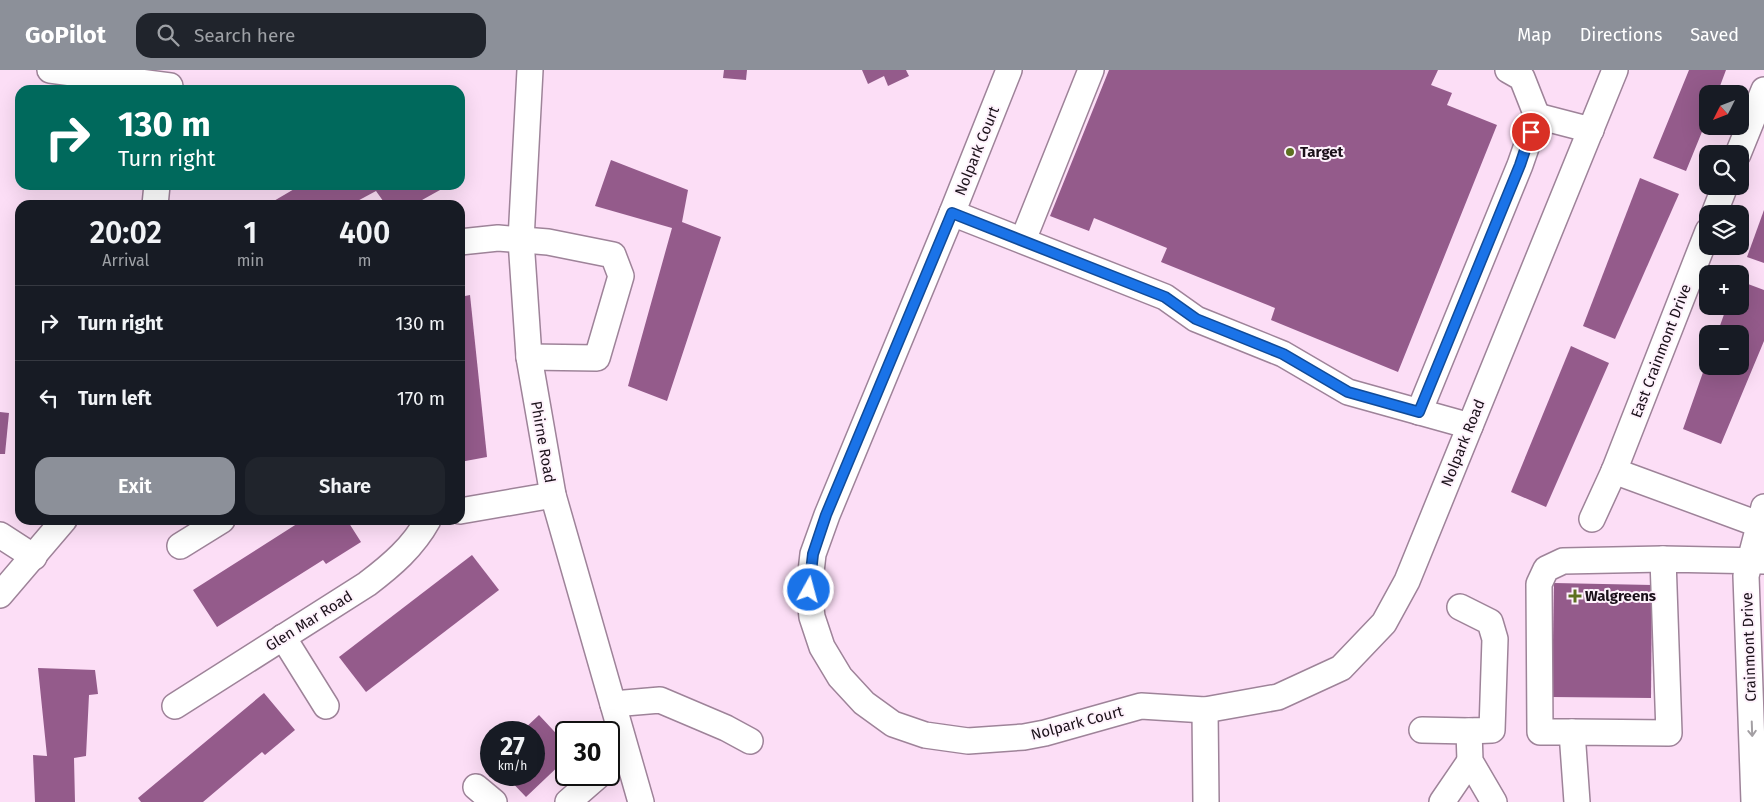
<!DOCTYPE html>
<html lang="en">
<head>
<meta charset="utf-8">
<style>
	:root { --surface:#171b24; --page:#20242c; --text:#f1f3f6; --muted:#9ea1a6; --line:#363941; --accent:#8c9099 }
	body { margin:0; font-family:"Fira Sans",sans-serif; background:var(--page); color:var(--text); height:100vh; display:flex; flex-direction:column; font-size:19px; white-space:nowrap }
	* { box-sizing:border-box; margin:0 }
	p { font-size:16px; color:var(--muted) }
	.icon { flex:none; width:28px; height:28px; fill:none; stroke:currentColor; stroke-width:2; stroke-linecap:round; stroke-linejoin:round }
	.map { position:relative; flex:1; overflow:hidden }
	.details { position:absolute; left:15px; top:130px; width:450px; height:325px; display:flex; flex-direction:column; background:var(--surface); border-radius:15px; box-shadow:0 5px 20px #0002 }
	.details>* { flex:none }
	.top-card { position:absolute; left:15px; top:15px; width:450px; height:105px; border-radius:15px; box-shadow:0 5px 20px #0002; background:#00695c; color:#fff; overflow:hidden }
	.needle { width:32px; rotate:228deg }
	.controls { position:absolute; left:1699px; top:15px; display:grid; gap:10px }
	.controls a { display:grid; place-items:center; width:50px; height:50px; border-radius:10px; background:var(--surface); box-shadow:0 5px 20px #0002; font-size:25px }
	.speed { position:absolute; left:480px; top:651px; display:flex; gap:10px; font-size:25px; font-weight:700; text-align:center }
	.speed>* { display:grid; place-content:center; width:65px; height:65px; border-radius:50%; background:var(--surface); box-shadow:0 5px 20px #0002; line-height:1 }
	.speed small { font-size:12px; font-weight:400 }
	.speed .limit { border:2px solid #111; border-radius:8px; background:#fff; color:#111 }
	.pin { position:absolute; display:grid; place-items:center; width:42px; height:42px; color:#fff; margin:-21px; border:2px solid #fff; border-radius:50%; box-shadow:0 1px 5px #0007 }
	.me { position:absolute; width:55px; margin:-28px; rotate:7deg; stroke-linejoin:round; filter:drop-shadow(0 0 4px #0008) }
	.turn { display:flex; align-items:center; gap:18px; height:105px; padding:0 20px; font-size:22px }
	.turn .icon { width:65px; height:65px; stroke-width:2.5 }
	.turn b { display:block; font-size:35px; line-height:42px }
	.eta { display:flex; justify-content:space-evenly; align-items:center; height:85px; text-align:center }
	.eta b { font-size:30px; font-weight:600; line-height:35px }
	.primary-button { display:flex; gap:10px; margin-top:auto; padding:10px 20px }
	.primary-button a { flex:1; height:58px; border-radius:15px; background:var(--accent); color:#fff; font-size:20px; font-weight:600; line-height:58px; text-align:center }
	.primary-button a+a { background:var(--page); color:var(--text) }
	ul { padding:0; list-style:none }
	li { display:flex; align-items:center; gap:15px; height:75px; padding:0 20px; border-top:1px solid var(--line) }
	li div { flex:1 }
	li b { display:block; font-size:19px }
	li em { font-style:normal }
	header { display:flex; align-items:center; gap:30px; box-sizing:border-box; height:70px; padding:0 25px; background:var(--accent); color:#fff }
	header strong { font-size:24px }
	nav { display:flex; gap:28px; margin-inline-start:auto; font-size:18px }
	.search { width:350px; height:45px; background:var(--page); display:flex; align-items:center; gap:12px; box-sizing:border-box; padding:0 18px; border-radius:15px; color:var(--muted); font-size:19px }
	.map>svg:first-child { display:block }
	.building { fill:#945b8b }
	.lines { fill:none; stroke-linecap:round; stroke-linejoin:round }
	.minor-casing { stroke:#9e8399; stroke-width:28 }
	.minor { stroke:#fff; stroke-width:25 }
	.oneway { stroke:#a39fa3 }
	.route-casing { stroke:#114b97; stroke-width:12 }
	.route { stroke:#1a73e8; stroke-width:9 }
	.poi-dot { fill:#5c7020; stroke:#fef2fc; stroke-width:2 }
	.labels { text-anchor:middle; stroke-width:4; stroke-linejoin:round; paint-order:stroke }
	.street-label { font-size:15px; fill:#1a1019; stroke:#fef2fc }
	.poi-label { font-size:15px; font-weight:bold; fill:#1a1019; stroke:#fef2fc; text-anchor:start }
</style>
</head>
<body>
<header>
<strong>GoPilot</strong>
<div class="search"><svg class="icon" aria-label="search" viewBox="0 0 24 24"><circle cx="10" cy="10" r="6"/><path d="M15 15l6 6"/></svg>Search here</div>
<nav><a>Map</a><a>Directions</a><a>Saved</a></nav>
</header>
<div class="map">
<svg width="1764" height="732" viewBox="0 0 1764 732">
	<rect width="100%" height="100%" fill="#fcdef6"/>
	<g class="building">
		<path d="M 724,0 L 747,0 L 746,10 L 723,8 Z"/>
		<path d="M 862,0 L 906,0 L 909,6 L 888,16 L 884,6 L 868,14 Z"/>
		<path d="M 1109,0 L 1438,0 L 1431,15 L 1452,23 L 1447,35 L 1497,55 L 1398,302 L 1271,250 L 1275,238 L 1161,192 L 1167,178 L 1094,148 L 1089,161 L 1050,146 Z"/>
		<path d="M 1689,0 L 1726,0 L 1717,24 L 1708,24 L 1708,47 L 1686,101 L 1653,88 Z"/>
		<path d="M 611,90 L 688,120 L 682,152 L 721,167 L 667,331 L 628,316 L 672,158 L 595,136 Z"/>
		<path d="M 1640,108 L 1679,124 L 1615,269 L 1583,256 Z"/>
		<path d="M 301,115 L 449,115 L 413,135 L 386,135 L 376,121 L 350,135 L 267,135 Z"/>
		<path d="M 1764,140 L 1764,193 L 1747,187 Z"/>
		<path d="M 1740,211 L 1764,220 L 1764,271 L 1721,374 L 1683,359 L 1707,291 L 1708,296 L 1740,296 L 1740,264 L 1717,264 L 1727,236 L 1740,236 Z"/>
		<path d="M 470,225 L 487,387 L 460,392 L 460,227 Z"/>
		<path d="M 1571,276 L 1609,293 L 1546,437 L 1511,422 Z"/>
		<path d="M 0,342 L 9,343 L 5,384 L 0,384 Z"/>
		<path d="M 303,450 L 347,450 L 361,472 L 326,494 L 323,490 L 217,557 L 193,520 Z"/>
		<path d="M 472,485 L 499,520 L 366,622 L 339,587 Z"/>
		<path d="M 1554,513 L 1652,515 L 1651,628 L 1552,627 Z"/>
		<path d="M 38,598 L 95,600 L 98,624 L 89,625 L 86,686 L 74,688 L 75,732 L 35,732 L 33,685 L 47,686 Z"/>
		<path d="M 264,623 L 295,660 L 265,685 L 262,682 L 203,732 L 141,732 L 138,728 Z"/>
		<path d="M 539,645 L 566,674 L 566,689 L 526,727 L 505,705 L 534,705 L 534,662 L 521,662 Z"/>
	</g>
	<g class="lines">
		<defs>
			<g id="minor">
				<path d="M 50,0 L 170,16"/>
				<path d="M 530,0 L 521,170 L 529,287 L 553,425 L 641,732"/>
				<path d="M 1009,0 L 952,143 L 827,445 L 813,484 L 809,520 L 812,547 L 822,577 L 840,607 L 864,633 L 893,654 L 925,665 L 968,671 L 1024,667 L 1045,663 L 1141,636 L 1205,640 L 1278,627 L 1341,598 L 1384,553 L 1407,511 L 1615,0"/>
				<path d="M 1537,46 L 1591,60"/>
				<path d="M 1738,84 L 1764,20"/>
				<path d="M 155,135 L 157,115"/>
				<path d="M 952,143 L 1165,227 L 1196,249 L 1283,284 L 1348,322 L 1470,356"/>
				<path d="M 1714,144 L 1725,116"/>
				<path d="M 1023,170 L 1091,0"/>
				<path d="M 460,172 L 498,168 L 548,172 L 613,185 L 621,206 L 597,288 L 529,287"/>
				<path d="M 1419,342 L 1520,95 L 1537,46 L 1522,8 L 1508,0"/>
				<path d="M 1614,401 L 1758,454"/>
				<path d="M 460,441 L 553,425"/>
				<path d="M 1592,449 L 1614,401 L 1708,161"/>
				<path d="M 0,465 L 34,487"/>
				<path d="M 180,476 L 222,450"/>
				<path d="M 0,525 L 64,450"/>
				<path d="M 1460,537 L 1490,552 L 1495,569 L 1492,660 L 1469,661"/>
				<path d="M 283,567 L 326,636"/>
				<path d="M 613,634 L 660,630 L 726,658 L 750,671"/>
				<path d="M 175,636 L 367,514 C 392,495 413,477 428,450"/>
				<path d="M 1205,640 L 1206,732"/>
				<path d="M 1422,660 L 1469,661 L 1470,691 L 1494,732"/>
				<path d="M 1572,662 L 1540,662 L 1539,514 L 1546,499 L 1563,491 L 1663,489"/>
				<path d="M 476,717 L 494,732"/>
				<path d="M 568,732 L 599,705"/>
				<path d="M 1442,732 L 1470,691"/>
				<path d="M 1577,732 L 1572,662 L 1669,663 L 1663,489 L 1764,491"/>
				<path d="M 1754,732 L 1746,506 L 1764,437"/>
			</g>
		</defs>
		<use href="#minor" class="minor-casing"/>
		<use href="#minor" class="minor"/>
	</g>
	<defs><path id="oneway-shaft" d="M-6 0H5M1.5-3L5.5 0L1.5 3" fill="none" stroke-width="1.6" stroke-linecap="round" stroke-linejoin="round" transform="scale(1.25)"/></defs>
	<use class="oneway" href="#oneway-shaft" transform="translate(1752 659) rotate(88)"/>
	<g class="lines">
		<defs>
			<path id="route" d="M 809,520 L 813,484 L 826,445 L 952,143 L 1165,227 L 1196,249 L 1283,284 L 1348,322 L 1419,342 L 1520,95 L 1531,62"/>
		</defs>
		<use href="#route" class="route-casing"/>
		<use href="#route" class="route"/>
	</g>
	<g class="poi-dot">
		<circle cx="1290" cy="82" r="5"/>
		<path d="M1572.5 518.5h5v5h5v5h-5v5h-5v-5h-5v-5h5z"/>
	</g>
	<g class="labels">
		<g class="street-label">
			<text transform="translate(977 81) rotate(-68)" y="5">Nolpark Court</text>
			<text transform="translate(1661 281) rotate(-69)" y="5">East Crainmont Drive</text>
			<text transform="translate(543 372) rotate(80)" y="5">Phirne Road</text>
			<text transform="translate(1463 373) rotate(-68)" y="5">Nolpark Road</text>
			<text transform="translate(309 551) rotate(-32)" y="5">Glen Mar Road</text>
			<text transform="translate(1749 577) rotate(-92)" y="5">Crainmont Drive</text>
			<text transform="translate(1077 653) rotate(-15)" y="5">Nolpark Court</text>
		</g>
		<g class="poi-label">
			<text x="1300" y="87">Target</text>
			<text x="1585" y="531">Walgreens</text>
		</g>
	</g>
</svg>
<div class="controls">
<a><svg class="needle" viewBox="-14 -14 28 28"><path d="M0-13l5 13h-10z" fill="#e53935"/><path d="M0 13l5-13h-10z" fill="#9ea1a6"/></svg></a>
<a><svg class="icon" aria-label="search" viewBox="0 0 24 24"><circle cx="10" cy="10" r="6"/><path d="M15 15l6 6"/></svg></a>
<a><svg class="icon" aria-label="layers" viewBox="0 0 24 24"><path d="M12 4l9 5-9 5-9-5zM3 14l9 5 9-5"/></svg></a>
<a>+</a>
<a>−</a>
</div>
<div class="speed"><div>27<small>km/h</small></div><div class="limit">30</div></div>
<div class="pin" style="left:1531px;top:62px;background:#d93025"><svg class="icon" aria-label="arrive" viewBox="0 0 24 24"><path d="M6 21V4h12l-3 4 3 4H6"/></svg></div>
<svg class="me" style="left:809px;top:520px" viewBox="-20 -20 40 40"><circle r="17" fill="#1a73e8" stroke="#fff" stroke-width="3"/><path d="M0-11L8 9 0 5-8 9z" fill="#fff"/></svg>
<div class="top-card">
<div class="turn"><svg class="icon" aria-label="right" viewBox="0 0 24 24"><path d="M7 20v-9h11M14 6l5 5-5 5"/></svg><div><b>130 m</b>Turn right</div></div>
</div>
<section class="details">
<div class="eta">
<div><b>20:02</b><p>Arrival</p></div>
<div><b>1</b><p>min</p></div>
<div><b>400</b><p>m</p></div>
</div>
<ul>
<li><svg class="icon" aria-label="right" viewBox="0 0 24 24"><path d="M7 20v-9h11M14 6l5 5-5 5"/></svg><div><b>Turn right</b></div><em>130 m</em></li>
<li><svg class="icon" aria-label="left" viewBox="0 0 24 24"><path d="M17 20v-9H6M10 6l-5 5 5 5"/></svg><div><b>Turn left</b></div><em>170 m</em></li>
</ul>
<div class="primary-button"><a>Exit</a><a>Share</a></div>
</section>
</div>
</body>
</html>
